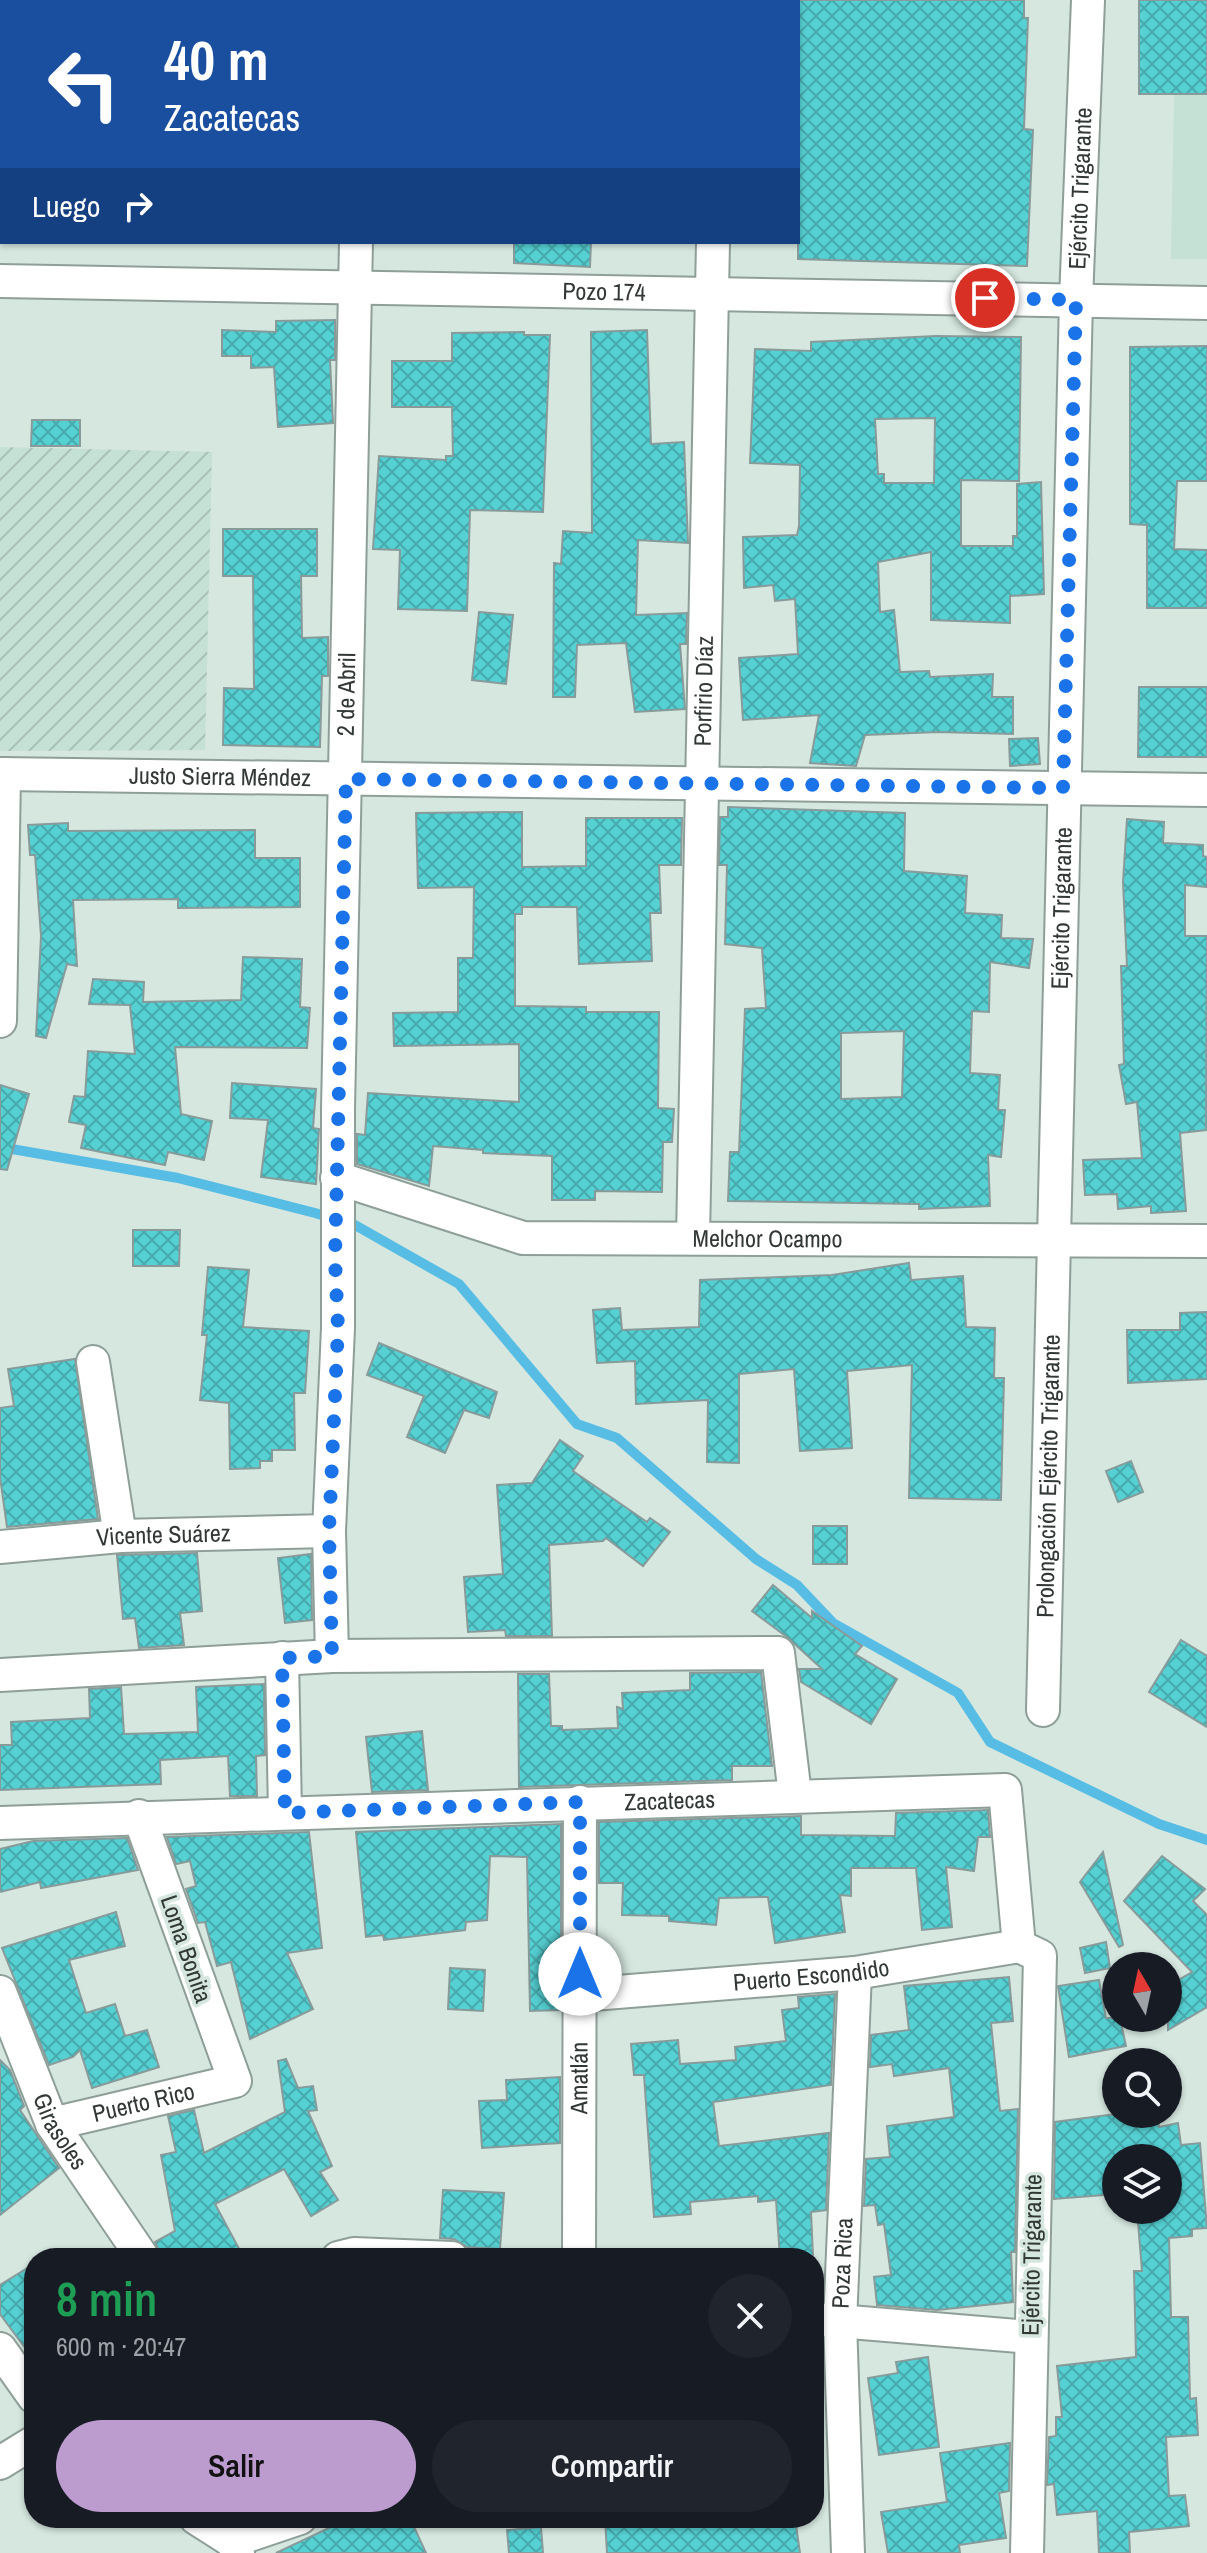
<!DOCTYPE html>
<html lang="es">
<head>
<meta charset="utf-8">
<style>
	:root { --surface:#171b24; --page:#20242c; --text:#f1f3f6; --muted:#9ea1a6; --accent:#bc9bcf }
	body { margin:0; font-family:"Archivo Narrow",sans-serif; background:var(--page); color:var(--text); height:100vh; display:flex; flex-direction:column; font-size:30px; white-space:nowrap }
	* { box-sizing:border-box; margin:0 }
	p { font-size:26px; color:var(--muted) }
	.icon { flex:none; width:44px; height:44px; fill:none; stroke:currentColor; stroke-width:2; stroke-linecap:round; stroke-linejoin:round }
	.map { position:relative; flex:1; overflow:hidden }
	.sheet { position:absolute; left:24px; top:2248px; width:800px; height:280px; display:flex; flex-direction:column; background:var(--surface); border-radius:32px; box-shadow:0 2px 6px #0004 }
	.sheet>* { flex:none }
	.hud { position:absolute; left:0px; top:0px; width:800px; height:244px; box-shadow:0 2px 6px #0004; background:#1a4fa0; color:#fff; overflow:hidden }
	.needle { width:52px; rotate:351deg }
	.tools { position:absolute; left:1102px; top:1952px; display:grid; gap:16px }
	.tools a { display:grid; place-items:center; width:80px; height:80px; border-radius:50%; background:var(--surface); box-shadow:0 2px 6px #0004; font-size:40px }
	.pin { position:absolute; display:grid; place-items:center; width:68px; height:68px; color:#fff; margin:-34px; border:4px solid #fff; border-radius:50%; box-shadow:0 2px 8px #0007 }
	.me { position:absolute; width:88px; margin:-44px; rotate:0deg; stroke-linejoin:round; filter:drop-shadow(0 0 6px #0008) }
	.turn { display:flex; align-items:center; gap:28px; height:168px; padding:0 32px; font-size:36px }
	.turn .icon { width:104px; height:104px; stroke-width:2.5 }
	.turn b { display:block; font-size:56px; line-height:68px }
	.then { display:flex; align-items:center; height:76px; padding:0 32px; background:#0003; gap:16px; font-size:30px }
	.round { display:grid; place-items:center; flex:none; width:84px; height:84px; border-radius:42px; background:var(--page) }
	.overview { display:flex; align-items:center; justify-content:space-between; height:136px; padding:0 32px }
	h1 { font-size:48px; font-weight:600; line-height:60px; color:#1e9e55 }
	.cta { display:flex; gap:16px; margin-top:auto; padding:16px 32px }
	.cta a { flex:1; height:92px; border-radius:48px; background:var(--accent); color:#111; font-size:32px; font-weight:600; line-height:92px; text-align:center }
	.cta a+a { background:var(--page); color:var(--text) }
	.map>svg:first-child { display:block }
	.built { fill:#c5e0d4 }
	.industrial { fill:url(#industrial-furrows) }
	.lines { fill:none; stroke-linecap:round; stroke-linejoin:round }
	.stream { stroke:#58bde4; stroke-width:10 }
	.building { fill:url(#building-cross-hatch); stroke:#879b9b; stroke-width:2; fill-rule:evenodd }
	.street-casing { stroke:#8e9f98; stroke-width:36 }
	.street { stroke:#fff; stroke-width:32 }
	.route { stroke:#1a73e8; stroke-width:14; stroke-dasharray:0 25.2 }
	.labels { text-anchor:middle; stroke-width:7; stroke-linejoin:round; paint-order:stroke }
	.street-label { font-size:24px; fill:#313835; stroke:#d5e7df }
</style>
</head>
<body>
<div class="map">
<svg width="1207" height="2553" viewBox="0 0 1207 2553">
	<defs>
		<pattern id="industrial-furrows" width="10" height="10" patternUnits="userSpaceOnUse" patternTransform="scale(2)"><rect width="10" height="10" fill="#c5e0d4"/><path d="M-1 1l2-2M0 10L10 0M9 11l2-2" fill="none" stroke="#aac1b7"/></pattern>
		<pattern id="building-cross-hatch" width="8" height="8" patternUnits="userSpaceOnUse" patternTransform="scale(2)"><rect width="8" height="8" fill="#55d0d3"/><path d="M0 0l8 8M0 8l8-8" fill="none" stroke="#47aaac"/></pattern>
	</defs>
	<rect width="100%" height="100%" fill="#d5e7df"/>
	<path class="built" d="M 1176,0 L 1207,0 L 1207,259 L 1171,259 Z"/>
	<path class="industrial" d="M 0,447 L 212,452 L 205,750 L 0,751 Z"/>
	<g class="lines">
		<path class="stream" d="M 0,1147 L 178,1178 L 315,1213 L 355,1225 L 459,1284 L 577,1424 L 617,1438 L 756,1559 L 797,1585 L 833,1623 L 958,1693 L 990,1742 L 1159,1824 L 1207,1840"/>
	</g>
	<g class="building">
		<path d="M 798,0 L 1024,0 L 1024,18 L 1028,18 L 1024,129 L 1033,130 L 1027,266 L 798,259 Z"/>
		<rect x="1139" y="0" width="68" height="94"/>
		<path d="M 514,242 L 591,242 L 590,267 L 514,263 Z"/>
		<path d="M 335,320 L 335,360 L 330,360 L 333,423 L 278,427 L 274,367 L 251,368 L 251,356 L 222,356 L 222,330 L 276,332 L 276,321 Z"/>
		<path d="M 647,330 L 651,444 L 684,442 L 688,543 L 638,540 L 636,615 L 687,613 L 686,644 L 680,644 L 685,709 L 635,712 L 626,643 L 577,645 L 575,697 L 553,697 L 554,563 L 561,564 L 563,531 L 592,533 L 591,332 Z"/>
		<path d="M 524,332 L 524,335 L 550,335 L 543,512 L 470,510 L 467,611 L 398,609 L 400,550 L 373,549 L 379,456 L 446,460 L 446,456 L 453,456 L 452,407 L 392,407 L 392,361 L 452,361 L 452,333 Z"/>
		<path d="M 936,336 L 1021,337 L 1019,481 L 961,480 L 961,546 L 1013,546 L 1013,536 L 1017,536 L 1017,484 L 1041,482 L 1044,594 L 1010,596 L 1010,623 L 931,620 L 931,552 L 878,562 L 880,612 L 894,610 L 900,672 L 929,671 L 930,677 L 993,674 L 992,697 L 1013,697 L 1013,734 L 938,732 L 865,735 L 856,766 L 810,763 L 819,715 L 743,720 L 739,658 L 798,654 L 795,599 L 775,601 L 773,585 L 744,588 L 743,537 L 797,535 L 799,526 L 800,465 L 750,463 L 755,349 L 811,351 L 811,342 ZM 935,418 L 934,483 L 884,483 L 884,474 L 878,474 L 875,419 Z"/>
		<path d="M 1207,346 L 1207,481 L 1177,481 L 1174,549 L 1207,550 L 1207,608 L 1147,608 L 1147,525 L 1130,524 L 1130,347 Z"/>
		<path d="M 32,420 L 80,420 L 80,446 L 31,446 Z"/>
		<path d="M 223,529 L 317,529 L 317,576 L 301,576 L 302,638 L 328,637 L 328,676 L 322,676 L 320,747 L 223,745 L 224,688 L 254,689 L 253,576 L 223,576 Z"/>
		<path d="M 479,612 L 513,615 L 506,684 L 472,680 Z"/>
		<path d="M 1139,687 L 1207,687 L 1207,757 L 1138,757 Z"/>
		<path d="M 1038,738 L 1040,764 L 1010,766 L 1009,739 Z"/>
		<path d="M 728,807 L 905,813 L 904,871 L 967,876 L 965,913 L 1002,915 L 1001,938 L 1033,939 L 1029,968 L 990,962 L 989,1012 L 972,1011 L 970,1073 L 1000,1075 L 998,1110 L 1005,1110 L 1001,1157 L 988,1155 L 990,1206 L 919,1209 L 919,1204 L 728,1201 L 730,1152 L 739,1152 L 745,1009 L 766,1008 L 762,948 L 725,944 L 727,865 L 719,865 L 720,817 L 728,817 ZM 904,1031 L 902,1097 L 841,1099 L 841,1033 Z"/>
		<path d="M 522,812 L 522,867 L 586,866 L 586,818 L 682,818 L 681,865 L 659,865 L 661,913 L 650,913 L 652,961 L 579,964 L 577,907 L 522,907 L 522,914 L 515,914 L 515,1006 L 586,1007 L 586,1012 L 659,1012 L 658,1108 L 674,1109 L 672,1142 L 663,1142 L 662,1192 L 595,1191 L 595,1200 L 552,1200 L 552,1156 L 483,1153 L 483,1150 L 433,1146 L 429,1186 L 357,1164 L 357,1134 L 365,1135 L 368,1093 L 519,1102 L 519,1044 L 394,1046 L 393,1013 L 458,1012 L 458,958 L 473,958 L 474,887 L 418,888 L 416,813 Z"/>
		<path d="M 1127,819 L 1164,822 L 1163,843 L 1203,845 L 1203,856 L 1207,857 L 1207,887 L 1185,885 L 1185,936 L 1207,936 L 1206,1130 L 1180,1133 L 1186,1211 L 1151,1213 L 1151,1206 L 1118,1209 L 1117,1194 L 1085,1195 L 1083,1160 L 1142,1158 L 1137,1102 L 1126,1104 L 1119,1065 L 1124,1064 L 1121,966 L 1127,966 L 1123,882 Z"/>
		<path d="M 68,823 L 68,831 L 255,830 L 255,858 L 300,858 L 300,907 L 178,908 L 178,899 L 73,900 L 77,966 L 67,964 L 46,1038 L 36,1036 L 41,936 L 35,855 L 30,855 L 28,825 Z"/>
		<path d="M 243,957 L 302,959 L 300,1007 L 310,1008 L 307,1048 L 175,1047 L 181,1114 L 212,1121 L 204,1160 L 168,1152 L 165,1165 L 81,1148 L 86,1125 L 69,1122 L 74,1096 L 85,1097 L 88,1051 L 135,1054 L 130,1005 L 89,1004 L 93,979 L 144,982 L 143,1002 L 241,1000 Z"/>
		<path d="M 232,1083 L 316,1089 L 313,1128 L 319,1129 L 316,1184 L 261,1177 L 268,1120 L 230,1118 Z"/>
		<path d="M 0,1085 L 29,1094 L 7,1170 L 0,1169 Z"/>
		<path d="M 133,1230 L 180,1230 L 179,1266 L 133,1266 Z"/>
		<path d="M 909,1263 L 911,1280 L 963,1276 L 966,1327 L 995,1328 L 994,1378 L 1004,1378 L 1001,1500 L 909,1498 L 912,1365 L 847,1371 L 852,1448 L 800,1451 L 794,1369 L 739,1374 L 739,1463 L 707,1462 L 708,1400 L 636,1404 L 635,1361 L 597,1363 L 593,1310 L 620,1308 L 622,1330 L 699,1327 L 700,1280 L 832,1275 Z"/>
		<path d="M 208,1267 L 249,1270 L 243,1327 L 309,1331 L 305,1393 L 294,1393 L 295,1450 L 272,1450 L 272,1461 L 260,1461 L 260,1468 L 230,1469 L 229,1403 L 200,1400 L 207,1335 L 202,1335 Z"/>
		<path d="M 1207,1312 L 1207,1379 L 1128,1383 L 1127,1330 L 1180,1330 L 1180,1313 Z"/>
		<path d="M 379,1343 L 497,1392 L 489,1418 L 464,1410 L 445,1453 L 407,1437 L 424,1396 L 367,1375 Z"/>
		<path d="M 75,1359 L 98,1519 L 7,1527 L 0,1477 L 0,1408 L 14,1406 L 8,1369 Z"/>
		<path d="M 560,1440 L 583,1456 L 573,1471 L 647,1522 L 650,1518 L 670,1532 L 643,1566 L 606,1538 L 603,1541 L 549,1545 L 552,1636 L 506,1636 L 505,1630 L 468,1632 L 464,1577 L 503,1574 L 497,1485 L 532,1483 Z"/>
		<path d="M 1131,1461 L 1143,1492 L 1118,1502 L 1106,1471 Z"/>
		<rect x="813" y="1526" width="34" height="38"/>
		<path d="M 197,1553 L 202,1611 L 180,1613 L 184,1645 L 139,1648 L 135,1618 L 123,1619 L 117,1555 Z"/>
		<path d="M 311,1554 L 312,1620 L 285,1623 L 278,1558 Z"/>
		<path d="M 773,1585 L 812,1618 L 812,1611 L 862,1646 L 855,1654 L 897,1679 L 871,1724 L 801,1682 L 799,1669 L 822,1669 L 787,1637 L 752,1611 Z"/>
		<path d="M 1181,1640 L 1207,1656 L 1207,1727 L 1149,1692 Z"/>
		<path d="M 761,1672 L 772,1766 L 732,1766 L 732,1780 L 519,1787 L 518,1674 L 549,1674 L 551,1726 L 562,1726 L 562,1730 L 618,1728 L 617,1707 L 623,1709 L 622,1693 L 690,1690 L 690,1673 Z"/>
		<path d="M 264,1684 L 265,1755 L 256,1756 L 257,1796 L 230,1796 L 228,1756 L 160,1760 L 161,1784 L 0,1790 L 0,1745 L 12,1745 L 11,1722 L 90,1718 L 89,1689 L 121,1687 L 124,1734 L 198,1732 L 196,1687 Z"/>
		<path d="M 422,1731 L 428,1790 L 372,1792 L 366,1737 Z"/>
		<path d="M 988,1810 L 990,1837 L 978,1837 L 974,1871 L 946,1867 L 952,1927 L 922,1930 L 916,1868 L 851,1868 L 851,1896 L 840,1895 L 845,1932 L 775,1943 L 768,1897 L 719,1898 L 716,1925 L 669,1921 L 669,1916 L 622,1915 L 623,1883 L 599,1883 L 599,1822 L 801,1816 L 801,1835 L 895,1836 L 896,1813 Z"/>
		<path d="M 561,1824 L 561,2010 L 530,2011 L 527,1857 L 490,1856 L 487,1920 L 466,1922 L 465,1930 L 384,1940 L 383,1935 L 366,1937 L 356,1832 Z"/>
		<path d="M 309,1832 L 322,1948 L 287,1953 L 313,2009 L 250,2039 L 231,1962 L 217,1966 L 205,1922 L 198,1923 L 186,1889 L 196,1886 L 190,1861 L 176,1864 L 167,1837 Z"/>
		<path d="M 127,1838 L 138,1870 L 41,1888 L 40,1882 L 0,1892 L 0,1849 L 33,1841 Z"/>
		<path d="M 1103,1852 L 1123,1945 L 1119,1947 L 1080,1882 Z"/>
		<path d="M 1162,1856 L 1205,1889 L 1193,1901 L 1207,1915 L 1207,2007 L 1168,2030 L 1168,1986 L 1192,1972 L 1124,1901 Z"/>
		<path d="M 116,1912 L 125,1946 L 69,1960 L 86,2013 L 115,2004 L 125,2036 L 147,2030 L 159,2067 L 92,2088 L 80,2050 L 73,2057 L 49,2065 L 2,1948 Z"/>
		<path d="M 1106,1942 L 1110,1968 L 1085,1973 L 1080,1948 Z"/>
		<path d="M 450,1968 L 485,1970 L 483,2011 L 448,2009 Z"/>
		<path d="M 1009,1977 L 1013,2021 L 991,2023 L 1000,2111 L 1018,2109 L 1015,2252 L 1011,2252 L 1013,2302 L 937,2310 L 877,2305 L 874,2277 L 891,2275 L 884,2224 L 878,2225 L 875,2205 L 864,2206 L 866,2159 L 890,2157 L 887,2126 L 954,2117 L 949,2068 L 894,2076 L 892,2064 L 870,2067 L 871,2035 L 909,2030 L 904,1986 Z"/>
		<path d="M 1099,1980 L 1106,2018 L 1120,2018 L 1126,2046 L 1069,2057 L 1058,1986 Z"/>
		<path d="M 835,1994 L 831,2085 L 713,2102 L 719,2146 L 829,2133 L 826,2210 L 811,2212 L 813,2256 L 780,2258 L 776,2200 L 758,2202 L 758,2196 L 690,2202 L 691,2214 L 654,2217 L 644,2075 L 634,2075 L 631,2044 L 678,2040 L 680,2064 L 736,2060 L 735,2047 L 786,2041 L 782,2010 L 799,2008 L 798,1997 Z"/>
		<path d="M 286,2059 L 298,2088 L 313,2086 L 317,2110 L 308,2111 L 332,2166 L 320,2172 L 338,2200 L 311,2216 L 284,2169 L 215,2204 L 244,2258 L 162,2258 L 155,2242 L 175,2231 L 161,2155 L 176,2152 L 168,2116 L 194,2110 L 204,2153 L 285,2112 L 278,2061 Z"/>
		<path d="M 0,2060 L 10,2070 L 24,2106 L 20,2110 L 59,2168 L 0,2215 Z"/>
		<path d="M 560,2077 L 560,2143 L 482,2148 L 479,2101 L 507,2100 L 506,2080 Z"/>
		<path d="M 1116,2114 L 1157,2114 L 1159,2127 L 1178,2123 L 1181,2145 L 1200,2143 L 1207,2228 L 1192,2229 L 1192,2236 L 1169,2238 L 1171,2317 L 1188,2317 L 1190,2399 L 1196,2398 L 1198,2435 L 1166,2437 L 1169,2496 L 1185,2495 L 1189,2526 L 1129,2532 L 1130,2553 L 1099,2553 L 1097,2511 L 1057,2515 L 1054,2484 L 1047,2485 L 1049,2437 L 1056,2436 L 1056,2417 L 1062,2417 L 1057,2366 L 1136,2357 L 1134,2271 L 1142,2271 L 1137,2210 L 1168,2210 L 1168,2158 L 1116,2158 L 1116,2194 L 1054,2199 L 1055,2122 Z"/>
		<path d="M 443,2190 L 504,2193 L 500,2249 L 467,2247 L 454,2239 L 440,2238 Z"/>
		<path d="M 34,2264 L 34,2360 L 0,2314 L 0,2285 Z"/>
		<path d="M 928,2357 L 939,2447 L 879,2455 L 868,2378 L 898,2373 L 896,2362 Z"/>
		<path d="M 1010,2443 L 1009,2491 L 999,2493 L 1006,2538 L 959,2545 L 960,2553 L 888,2553 L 881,2512 L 947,2502 L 940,2453 Z"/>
		<path d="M 350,2518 L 410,2518 L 426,2553 L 276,2553 Z"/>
		<path d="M 605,2518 L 675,2518 L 675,2524 L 736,2518 L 795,2518 L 800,2553 L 607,2553 Z"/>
		<path d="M 541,2527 L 543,2553 L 509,2553 L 507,2530 Z"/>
	</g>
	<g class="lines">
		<defs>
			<g id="street">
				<path d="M 360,2 L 360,0"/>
				<path d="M 718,2 L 718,0"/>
				<path id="s1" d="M 0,281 L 1207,303"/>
				<path id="s2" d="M 0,774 L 1207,790"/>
				<path d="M 0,1021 L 4,774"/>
				<path id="s3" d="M 337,1178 L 523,1238 L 1207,1241"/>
				<path id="s4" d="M 693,1237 L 713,242"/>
				<path d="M 93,1362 L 120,1536"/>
				<path id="s5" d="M 0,1547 L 120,1536 L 329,1531"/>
				<path id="s6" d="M 332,1656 L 329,1531 L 338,1328 L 338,1109 L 356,242"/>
				<path d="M 282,1658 L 285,1813"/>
				<path d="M 0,1675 L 332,1656 L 778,1653 L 795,1795"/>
				<path id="s7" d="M 1043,1710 L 1076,300 L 1088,0"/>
				<path id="s8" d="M 0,1823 L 1005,1790 L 1019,1946"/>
				<path id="s9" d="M 0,1992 L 52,2124 L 143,2258"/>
				<path id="s10" d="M 580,1995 L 855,1973 L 1019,1946 L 1040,1956 L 1027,2553"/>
				<path id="s11" d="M 52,2124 L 235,2081 L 139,1816"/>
				<path d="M 338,2258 L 354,2254 L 452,2258"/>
				<path id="s12" d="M 579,2258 L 580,1802"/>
				<path d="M 814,2319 L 1030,2337"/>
				<path d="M 0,2349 L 34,2397"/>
				<path d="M 0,2463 L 34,2442"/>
				<path d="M 196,2518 L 232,2541 L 238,2553"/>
				<path d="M 232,2541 L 300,2518"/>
				<path id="s13" d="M 848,2553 L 840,2322 L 855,1973"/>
			</g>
		</defs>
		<use href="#street" class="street-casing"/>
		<use href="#street" class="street"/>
	</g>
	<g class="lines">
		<path class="route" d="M 580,1974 L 580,1802 L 285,1813 L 282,1658 L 332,1656 L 329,1531 L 338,1328 L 335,1259 L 346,779 L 1063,788 L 1076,300 L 985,298"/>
	</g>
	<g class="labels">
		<g class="street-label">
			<text dy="8" stroke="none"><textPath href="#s7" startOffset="1522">Ejército Trigarante</textPath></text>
			<text dy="8" stroke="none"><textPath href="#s1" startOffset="604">Pozo 174</textPath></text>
			<text dy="8" stroke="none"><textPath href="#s4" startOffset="546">Porfirio Díaz</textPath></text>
			<text dy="8" stroke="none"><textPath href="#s6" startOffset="962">2 de Abril</textPath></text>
			<text dy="8" stroke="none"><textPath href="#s2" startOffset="220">Justo Sierra Méndez</textPath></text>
			<text dy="8" stroke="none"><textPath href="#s7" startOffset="802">Ejército Trigarante</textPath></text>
			<text dy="8" stroke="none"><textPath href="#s3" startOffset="440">Melchor Ocampo</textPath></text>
			<text dy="8" stroke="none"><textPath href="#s7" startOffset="234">Prolongación Ejército Trigarante</textPath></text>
			<text dy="8" stroke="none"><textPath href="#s5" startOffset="164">Vicente Suárez</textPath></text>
			<text dy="8" stroke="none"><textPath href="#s8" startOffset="670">Zacatecas</textPath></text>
			<text transform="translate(186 1949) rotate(71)" y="8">Loma Bonita</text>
			<text dy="8" stroke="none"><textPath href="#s10" startOffset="232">Puerto Escondido</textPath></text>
			<text dy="8" stroke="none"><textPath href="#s12" startOffset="180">Amatlán</textPath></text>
			<text dy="8" stroke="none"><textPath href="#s11" startOffset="94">Puerto Rico</textPath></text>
			<text dy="8" stroke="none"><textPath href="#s9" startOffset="152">Girasoles</textPath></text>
			<text transform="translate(1032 2255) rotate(-89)" y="8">Ejército Trigarante</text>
			<text dy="8" stroke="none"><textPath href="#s13" startOffset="290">Poza Rica</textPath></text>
		</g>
	</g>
</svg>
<div class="tools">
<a><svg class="needle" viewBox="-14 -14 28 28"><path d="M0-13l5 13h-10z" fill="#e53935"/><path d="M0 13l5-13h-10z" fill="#9ea1a6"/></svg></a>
<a><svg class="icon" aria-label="search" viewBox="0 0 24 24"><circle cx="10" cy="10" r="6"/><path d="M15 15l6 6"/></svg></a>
<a><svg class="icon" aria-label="layers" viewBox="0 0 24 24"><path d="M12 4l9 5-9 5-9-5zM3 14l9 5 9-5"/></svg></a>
</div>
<div class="pin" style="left:985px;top:298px;background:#d93025"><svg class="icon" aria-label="arrive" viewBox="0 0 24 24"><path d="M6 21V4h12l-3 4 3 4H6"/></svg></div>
<svg class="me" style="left:580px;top:1974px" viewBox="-20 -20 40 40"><circle r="19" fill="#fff"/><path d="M0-13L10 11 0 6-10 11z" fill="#1a73e8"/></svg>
<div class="hud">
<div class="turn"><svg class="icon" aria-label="left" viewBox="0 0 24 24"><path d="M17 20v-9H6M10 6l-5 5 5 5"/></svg><div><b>40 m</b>Zacatecas</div></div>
<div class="then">Luego<svg class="icon" aria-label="right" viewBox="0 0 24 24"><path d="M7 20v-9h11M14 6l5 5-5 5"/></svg></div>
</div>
<section class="sheet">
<div class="overview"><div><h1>8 min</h1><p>600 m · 20:47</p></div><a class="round"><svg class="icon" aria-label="close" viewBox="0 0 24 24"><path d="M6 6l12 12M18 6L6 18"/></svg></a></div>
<div class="cta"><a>Salir</a><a>Compartir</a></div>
</section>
</div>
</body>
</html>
